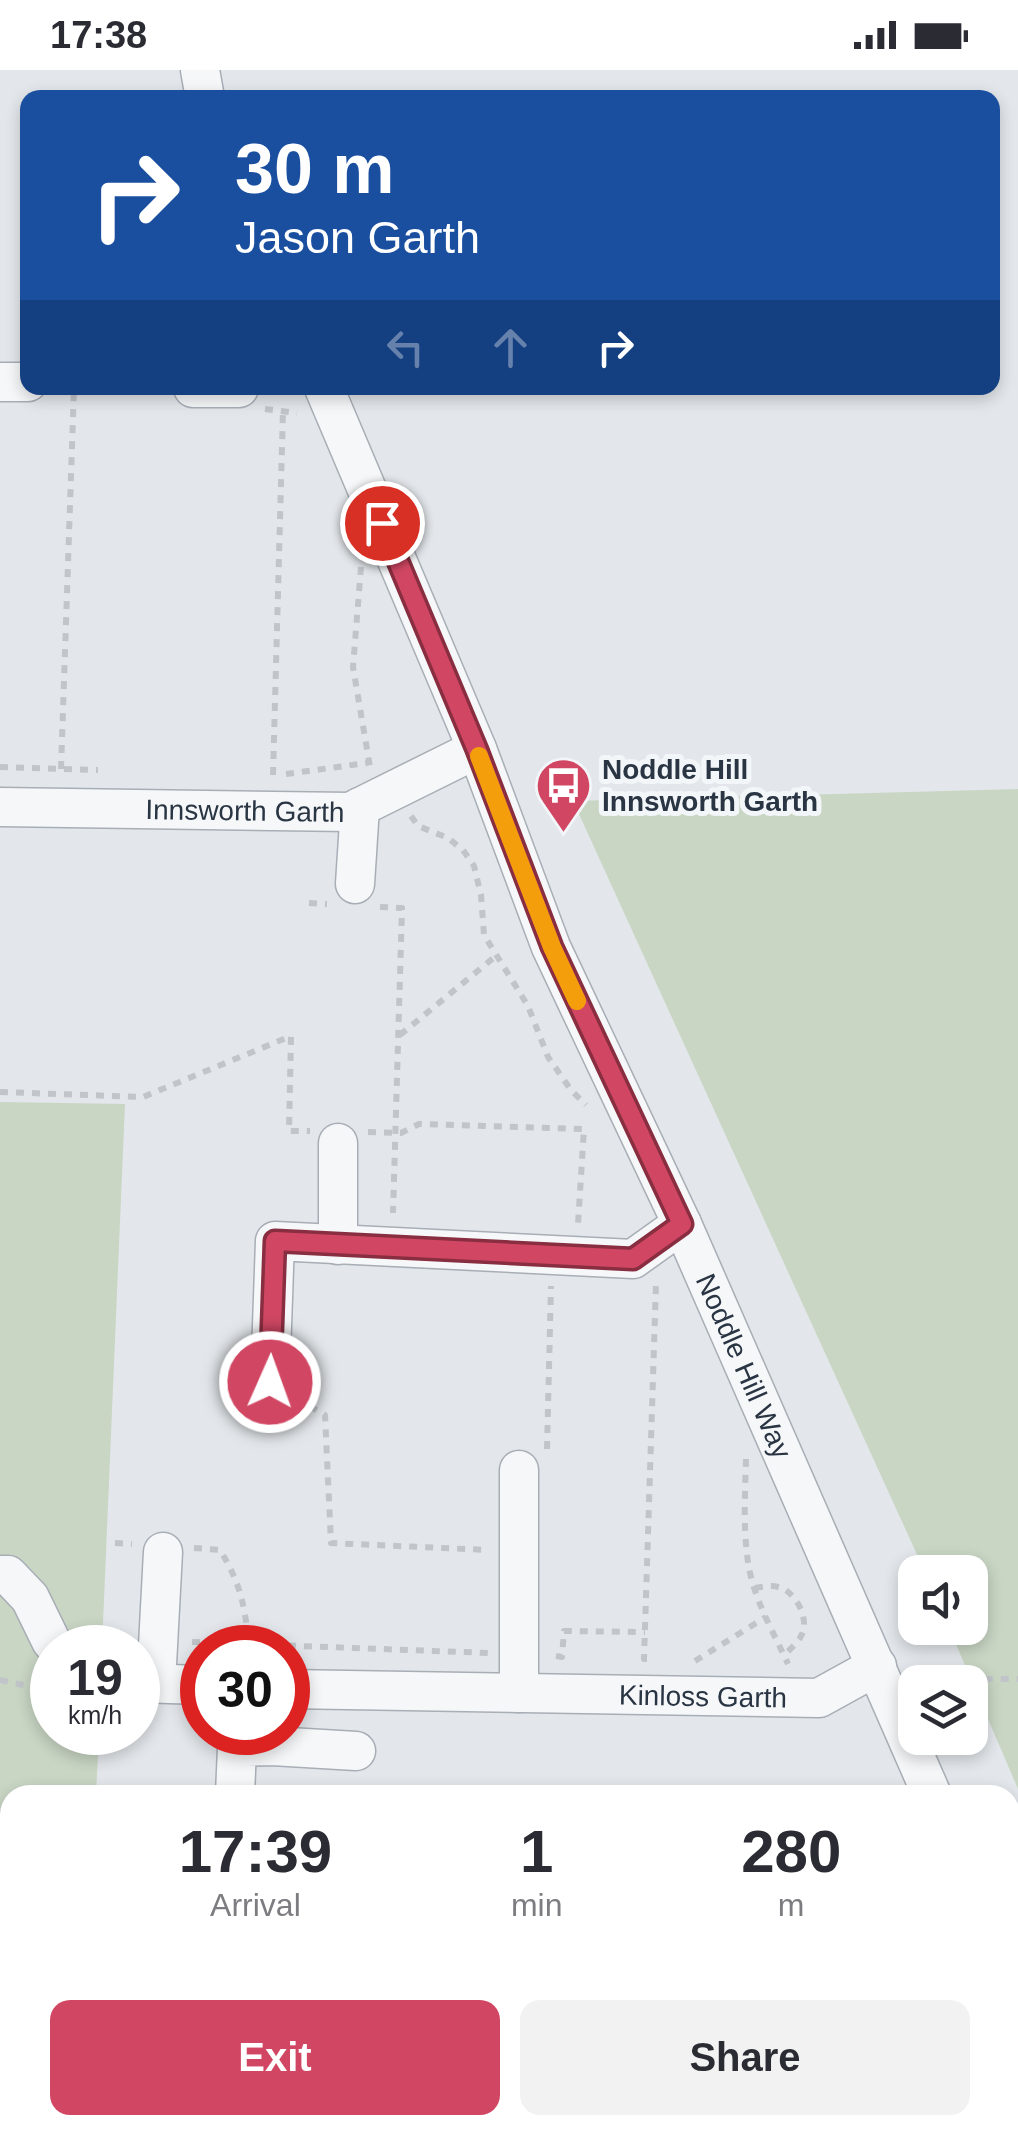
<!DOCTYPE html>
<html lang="en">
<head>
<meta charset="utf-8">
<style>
	:root { --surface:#fff; --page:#f2f2f3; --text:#2b2b33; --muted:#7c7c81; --accent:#d14763 }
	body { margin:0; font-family:Arial,sans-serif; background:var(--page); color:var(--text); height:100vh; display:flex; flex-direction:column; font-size:38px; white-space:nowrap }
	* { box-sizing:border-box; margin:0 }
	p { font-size:32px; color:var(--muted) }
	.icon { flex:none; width:55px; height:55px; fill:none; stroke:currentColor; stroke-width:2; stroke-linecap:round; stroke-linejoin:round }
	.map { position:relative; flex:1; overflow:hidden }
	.sheet { position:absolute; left:0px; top:1715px; width:1020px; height:350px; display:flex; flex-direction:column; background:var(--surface); border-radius:30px 30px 0 0; box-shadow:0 5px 15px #0003 }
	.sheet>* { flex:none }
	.top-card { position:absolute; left:20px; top:20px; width:980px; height:305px; border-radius:20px; box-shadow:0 5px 15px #0003; background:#1a4fa0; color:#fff; overflow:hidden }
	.controls { position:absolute; left:898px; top:1485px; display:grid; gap:20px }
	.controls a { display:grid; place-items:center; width:90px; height:90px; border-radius:20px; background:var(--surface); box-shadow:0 5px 15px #0003; font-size:50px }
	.speed { position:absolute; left:30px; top:1555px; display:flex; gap:20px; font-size:50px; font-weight:700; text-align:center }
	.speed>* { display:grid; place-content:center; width:130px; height:130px; border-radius:50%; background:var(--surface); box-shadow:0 5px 15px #0003; line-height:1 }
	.speed small { font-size:25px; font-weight:400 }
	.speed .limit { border:15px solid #d22; background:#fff; color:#111 }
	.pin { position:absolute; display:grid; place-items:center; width:85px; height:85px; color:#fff; margin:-42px; border:5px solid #fff; border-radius:50%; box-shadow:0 2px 10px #0007 }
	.me { position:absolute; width:110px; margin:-55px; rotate:2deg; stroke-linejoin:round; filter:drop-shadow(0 0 8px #0008) }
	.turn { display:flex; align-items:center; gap:35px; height:210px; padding:0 50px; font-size:45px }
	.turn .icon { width:130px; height:130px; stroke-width:2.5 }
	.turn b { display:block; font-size:70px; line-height:85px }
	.lanes { display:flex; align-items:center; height:95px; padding:0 50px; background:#0003; justify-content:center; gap:50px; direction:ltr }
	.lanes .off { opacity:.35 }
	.eta { display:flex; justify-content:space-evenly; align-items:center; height:170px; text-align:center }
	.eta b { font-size:60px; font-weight:700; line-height:70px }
	.cta { display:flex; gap:20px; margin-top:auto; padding:20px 50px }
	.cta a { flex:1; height:115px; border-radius:20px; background:var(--accent); color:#fff; font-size:40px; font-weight:700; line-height:115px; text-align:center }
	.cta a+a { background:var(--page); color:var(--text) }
	.status { display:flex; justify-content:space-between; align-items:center; height:70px; padding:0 50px; background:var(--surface); direction:ltr }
	.status svg { height:28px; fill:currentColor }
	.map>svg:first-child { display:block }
	.green { fill:#c9d6c4 }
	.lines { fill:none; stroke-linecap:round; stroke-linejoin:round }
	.minor-casing { stroke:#a8aeb6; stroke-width:41 }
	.path { stroke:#c1c5ca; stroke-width:6; stroke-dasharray:8 8; stroke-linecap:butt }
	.minor { stroke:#f6f7f9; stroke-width:38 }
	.route-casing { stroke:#882e40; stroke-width:25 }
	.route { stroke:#d14763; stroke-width:18 }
	.slow { stroke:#f59e0b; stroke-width:18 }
	.labels { text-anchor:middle; stroke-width:10; stroke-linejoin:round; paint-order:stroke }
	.poi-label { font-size:28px; font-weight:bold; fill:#2a3544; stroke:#f3f6f9; text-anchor:start }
	.street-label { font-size:28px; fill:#2a3544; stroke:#f3f6f9 }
</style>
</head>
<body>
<div class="status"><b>17:38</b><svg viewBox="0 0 49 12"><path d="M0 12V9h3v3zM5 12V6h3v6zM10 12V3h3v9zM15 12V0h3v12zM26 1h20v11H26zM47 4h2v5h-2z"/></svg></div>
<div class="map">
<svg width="1018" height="2065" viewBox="0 0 1018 2065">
	<rect width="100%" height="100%" fill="#e3e7eb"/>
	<g class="green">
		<path d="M 1018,719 L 1018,1719 L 949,1558 L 970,1558 L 970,1502 L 925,1502 L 573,731 Z"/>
		<path d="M 0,1032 L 125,1034 L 102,1577 L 52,1578 L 52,1662 L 99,1663 L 96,1725 L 10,1725 L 10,1902 L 0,1902 Z"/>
	</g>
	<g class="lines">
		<defs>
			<g id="minor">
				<path d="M 200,0 L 205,28"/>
				<path d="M 0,312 L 28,312"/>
				<path d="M 193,318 L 239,318"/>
				<path id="s1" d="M 324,318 L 477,679 L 551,877 L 682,1154 L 932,1725"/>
				<path id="s2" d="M 0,737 L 350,742 L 477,679"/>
				<path d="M 355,814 L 360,737"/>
				<path d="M 338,1175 L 338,1073"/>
				<path d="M 270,1312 L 275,1171 L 633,1189 L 682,1154"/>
				<path d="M 519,1400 L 519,1623"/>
				<path d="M 0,1505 L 8,1505 L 30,1528 L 51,1571 L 57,1578"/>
				<path d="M 138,1613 L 202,1615"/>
				<path d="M 156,1613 L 163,1482"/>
				<path id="s3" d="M 288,1619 L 819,1628 L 877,1596"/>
				<path d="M 235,1725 L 237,1677 L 272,1676 L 356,1681"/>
				<path d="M 1010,1893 L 1018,1910"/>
				<path d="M 276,2055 L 286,2065"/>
				<path d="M 598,2055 L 598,2065"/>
				<path d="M 0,2063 L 69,2065"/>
				<path d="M 174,2065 L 208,2055"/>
			</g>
		</defs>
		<use href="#minor" class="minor-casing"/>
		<g class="path">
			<path d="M 265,339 L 297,343"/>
			<path d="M 361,497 L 353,597 L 370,697"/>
			<path d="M 0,697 L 98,700"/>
			<path d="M 61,699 L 74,318"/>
			<path d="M 286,704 L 367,693"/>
			<path d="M 273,705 L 283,340"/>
			<path d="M 411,746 L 418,756 L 448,768 L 463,780 L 474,796 L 481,825 L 484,865 L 528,936 L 548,987 L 571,1020 L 586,1035"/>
			<path d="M 309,833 L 327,834"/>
			<path d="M 380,837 L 402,838 L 393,1143"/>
			<path d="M 400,965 L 497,885"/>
			<path d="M 0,1022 L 143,1027 L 291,966 L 289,1061 L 310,1061"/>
			<path d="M 368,1062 L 401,1063 L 419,1054 L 584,1059 L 578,1154"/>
			<path d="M 296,1328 L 325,1345 L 331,1473 L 488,1480"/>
			<path d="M 547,1379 L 551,1216"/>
			<path d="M 746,1389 C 745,1423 743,1458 748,1492 C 753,1528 773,1561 788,1594"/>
			<path d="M 115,1473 L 132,1474"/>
			<path d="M 194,1478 L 220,1480 C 241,1514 245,1537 249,1576"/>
			<path d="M 755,1518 C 766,1516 778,1514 787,1521 C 800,1531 809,1552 801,1566 C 798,1573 789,1580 784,1585"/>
			<path d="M 192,1572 L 489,1583"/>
			<path d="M 556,1586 L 562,1587 L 564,1561 L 645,1562"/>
			<path d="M 647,1589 L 644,1589 L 656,1214"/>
			<path d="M 695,1591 L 766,1547"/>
			<path d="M 0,1610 L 42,1619 L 52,1616"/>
			<path d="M 969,1612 L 986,1609 L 1018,1609"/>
			<path d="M 1010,1802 L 1018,1801"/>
		</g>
		<use href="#minor" class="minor"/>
	</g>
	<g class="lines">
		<defs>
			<path id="route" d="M 270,1312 L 275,1171 L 633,1189 L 682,1154 L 552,877 L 477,680 L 382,453"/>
		</defs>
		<use href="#route" class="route-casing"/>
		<use href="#route" class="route"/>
		<path class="slow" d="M 479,686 L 552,877 L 577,931"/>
	</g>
	<defs>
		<symbol id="bus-pin" viewBox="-11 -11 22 30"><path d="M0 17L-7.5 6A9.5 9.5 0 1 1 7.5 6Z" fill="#d14763" stroke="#f3f6f9"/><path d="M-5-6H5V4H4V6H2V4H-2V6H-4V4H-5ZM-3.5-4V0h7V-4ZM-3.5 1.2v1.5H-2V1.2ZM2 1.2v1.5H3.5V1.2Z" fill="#fff"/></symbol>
	</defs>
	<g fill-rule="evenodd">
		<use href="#bus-pin" x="532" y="684" width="63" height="86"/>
	</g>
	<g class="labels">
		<g class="poi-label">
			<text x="602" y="709">Noddle Hill<tspan x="602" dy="32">Innsworth Garth</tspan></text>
		</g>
		<g class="street-label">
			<text dy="10" stroke="none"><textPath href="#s2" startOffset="245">Innsworth Garth</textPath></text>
			<text dy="10" stroke="none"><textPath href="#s1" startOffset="1065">Noddle Hill Way</textPath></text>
			<text dy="10" stroke="none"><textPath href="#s3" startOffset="415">Kinloss Garth</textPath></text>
		</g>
	</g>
</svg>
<div class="controls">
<a><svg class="icon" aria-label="sound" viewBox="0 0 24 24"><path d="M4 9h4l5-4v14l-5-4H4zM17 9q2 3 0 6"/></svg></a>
<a><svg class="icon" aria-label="layers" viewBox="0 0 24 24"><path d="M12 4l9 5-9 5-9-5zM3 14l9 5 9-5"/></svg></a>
</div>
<div class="speed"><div>19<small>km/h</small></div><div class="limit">30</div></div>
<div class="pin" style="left:382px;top:453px;background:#d93025"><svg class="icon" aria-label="arrive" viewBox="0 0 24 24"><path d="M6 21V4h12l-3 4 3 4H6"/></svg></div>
<svg class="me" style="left:270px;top:1312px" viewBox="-20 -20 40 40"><circle r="17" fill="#d14763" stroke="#fff" stroke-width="3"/><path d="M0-11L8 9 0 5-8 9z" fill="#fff"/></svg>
<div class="top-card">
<div class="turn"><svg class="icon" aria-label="right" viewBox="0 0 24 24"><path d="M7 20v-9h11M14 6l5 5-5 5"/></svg><div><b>30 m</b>Jason Garth</div></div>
<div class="lanes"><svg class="icon off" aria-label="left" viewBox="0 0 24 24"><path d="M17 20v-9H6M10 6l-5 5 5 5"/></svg><svg class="icon off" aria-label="ahead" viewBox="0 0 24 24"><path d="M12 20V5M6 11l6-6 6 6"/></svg><svg class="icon" aria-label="right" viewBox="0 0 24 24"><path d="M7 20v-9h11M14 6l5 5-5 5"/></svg></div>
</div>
<section class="sheet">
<div class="eta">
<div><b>17:39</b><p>Arrival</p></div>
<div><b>1</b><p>min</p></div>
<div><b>280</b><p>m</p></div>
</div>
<div class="cta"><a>Exit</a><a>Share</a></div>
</section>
</div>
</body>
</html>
